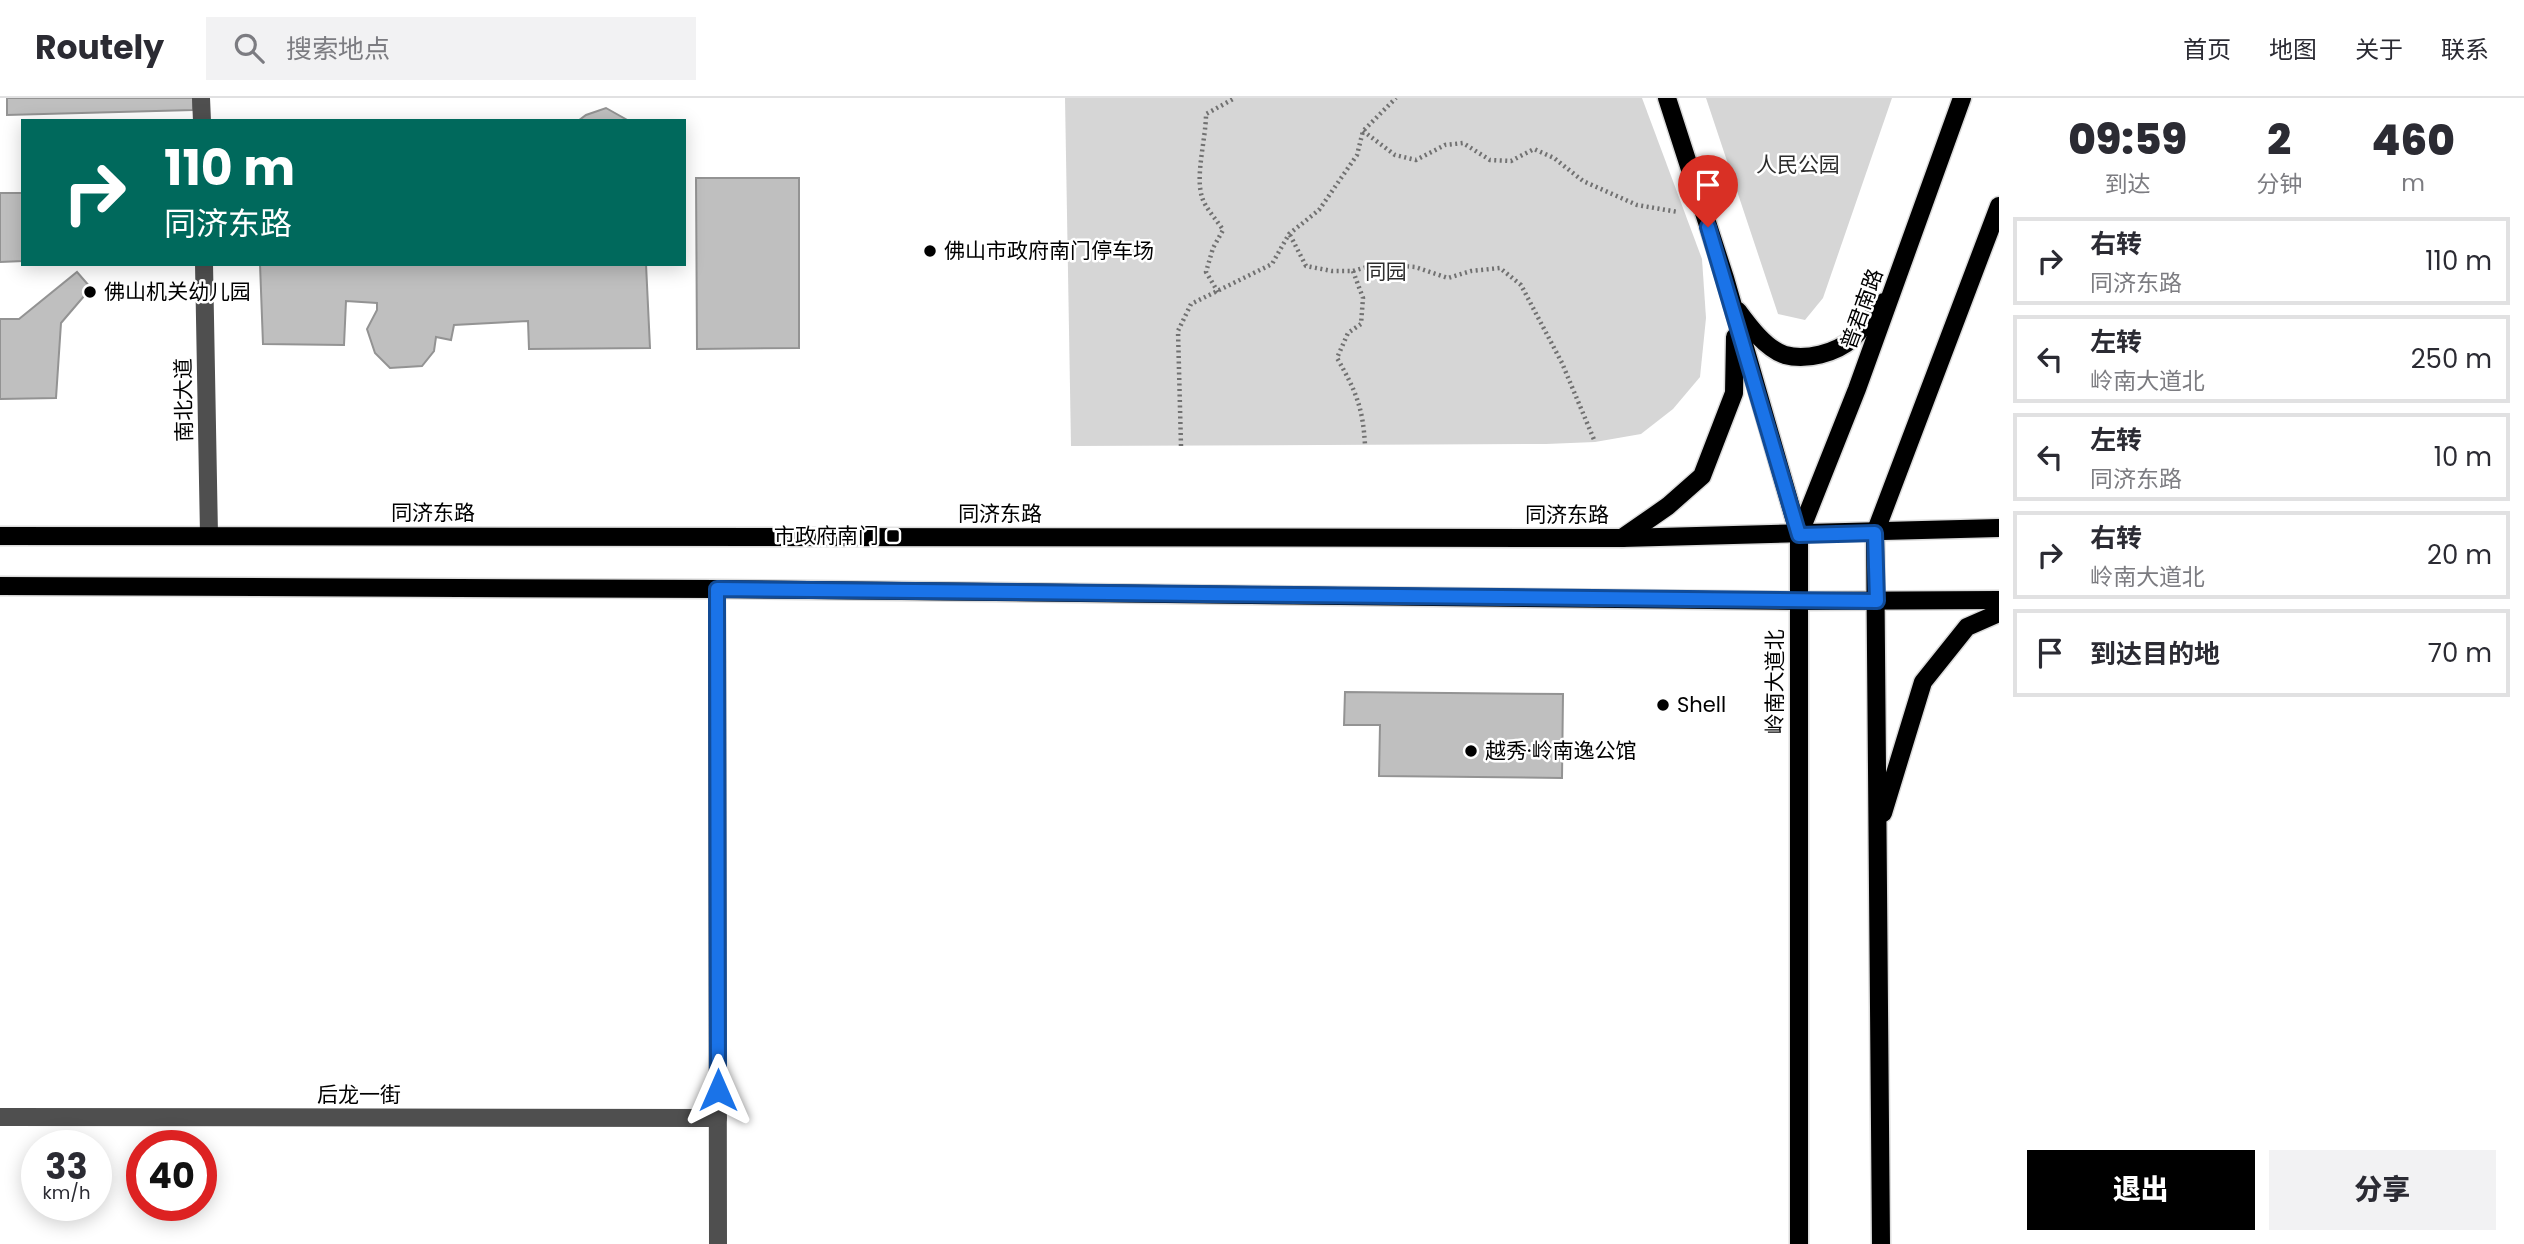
<!DOCTYPE html>
<html lang="zh">
<head>
<meta charset="utf-8">
<style>
	:root { --surface:#fff; --page:#f2f2f3; --text:#2b2b33; --muted:#7c7c81; --line:#e1e1e2; --accent:#000 }
	body { margin:0; font-family:Poppins,"Noto Sans SC",sans-serif; background:var(--page); color:var(--text); height:100vh; display:flex; flex-direction:column; font-size:26px; white-space:nowrap }
	* { box-sizing:border-box; margin:0 }
	p { font-size:23px; color:var(--muted) }
	.icon { flex:none; width:38px; height:38px; fill:none; stroke:currentColor; stroke-width:2; stroke-linecap:round; stroke-linejoin:round }
	.map { position:relative; flex:1; overflow:hidden }
	.sheet { display:flex; flex-direction:column; background:var(--surface); width:525px }
	.sheet>* { flex:none }
	.top-card { position:absolute; left:21px; top:21px; width:665px; height:147px; border-radius:0px; box-shadow:0 4px 18px #0003; background:#00695c; color:#fff; overflow:hidden }
	.speed { position:absolute; left:21px; top:1032px; display:flex; gap:14px; font-size:35px; font-weight:700; text-align:center }
	.speed>* { display:grid; place-content:center; width:91px; height:91px; border-radius:50%; background:var(--surface); box-shadow:0 4px 18px #0003; line-height:1 }
	.speed small { font-size:18px; font-weight:400 }
	.speed .limit { border:10px solid #d22; background:#fff; color:#111 }
	.pin { position:absolute; display:grid; place-items:center; width:60px; height:60px; color:#fff; margin:-72px -30px; border-radius:50% 50% 50% 0; rotate:-45deg; box-shadow:0 0 7px #0007 }
	.pin .icon { rotate:45deg }
	.me { position:absolute; width:77px; margin:-38px; rotate:0deg; stroke-linejoin:round; filter:drop-shadow(0 0 5px #0008) }
	.turn { display:flex; align-items:center; gap:24px; height:147px; padding:0 28px; font-size:32px }
	.turn .icon { width:91px; height:91px; stroke-width:2.5 }
	.turn b { display:block; font-size:49px; line-height:60px }
	.eta { display:flex; justify-content:space-evenly; align-items:center; height:119px; text-align:center }
	.eta b { font-size:42px; font-weight:800; line-height:49px }
	.cta { display:flex; gap:14px; margin-top:auto; padding:14px 28px }
	.cta a { flex:1; height:80px; border-radius:0px; background:var(--accent); color:#fff; font-size:28px; font-weight:800; line-height:80px; text-align:center }
	.cta a+a { background:var(--page); color:var(--text) }
	ul { padding:0; list-style:none }
	li { display:flex; align-items:center; gap:21px; height:88px; margin:0 14px 10px; padding:0 14px; border:4px solid var(--line); border-radius:0px }
	li div { flex:1 }
	li b { display:block; font-size:26px }
	li em { font-style:normal }
	header { display:flex; align-items:center; gap:42px; box-sizing:border-box; height:98px; padding:0 35px; background:var(--surface); border-bottom:2px solid var(--line) }
	header strong { font-size:33px }
	nav { display:flex; gap:38px; margin-inline-start:auto; font-size:24px }
	.search { width:490px; height:63px; background:var(--page); display:flex; align-items:center; gap:18px; box-sizing:border-box; padding:0 24px; border-radius:0px; color:var(--muted); font-size:26px }
	main { display:flex; flex:1; min-height:0 }
	.map>svg:first-child { display:block }
	.green { fill:#d6d6d6 }
	.building { fill:#bfbfbf; stroke:#939393; stroke-width:2 }
	.lines { fill:none; stroke-linecap:round; stroke-linejoin:round }
	.major-casing { stroke:#dbdbdb; stroke-width:21 }
	.path { stroke:#717171; stroke-width:4.5; stroke-dasharray:2 3.5; stroke-linecap:butt }
	.minor { stroke:#4f4f4f; stroke-width:18 }
	.major { stroke:#000; stroke-width:18 }
	.route-casing { stroke:#114b97; stroke-width:18 }
	.route { stroke:#1a73e8; stroke-width:12 }
	.poi-dot { fill:#000; stroke:#fff; stroke-width:2.5 }
	.labels { text-anchor:middle; stroke-width:5; stroke-linejoin:round; paint-order:stroke }
	.park-label { font-size:21px; fill:#2d2d2d; stroke:#fff }
	.poi-label { font-size:21px; fill:#000; stroke:#fff; text-anchor:start }
	.street-label { font-size:21px; fill:#000; stroke:#fff }
</style>
</head>
<body>
<header>
<strong>Routely</strong>
<div class="search"><svg class="icon" aria-label="search" viewBox="0 0 24 24"><circle cx="10" cy="10" r="6"/><path d="M15 15l6 6"/></svg>搜索地点</div>
<nav><a>首页</a><a>地图</a><a>关于</a><a>联系</a></nav>
</header>
<main>
<div class="map">
<svg width="1999" height="1146" viewBox="0 0 1999 1146">
	<rect width="100%" height="100%" fill="#fff"/>
	<g class="green">
		<path d="M 1065,0 L 1642,0 L 1702,161 L 1706,220 L 1700,279 L 1673,311 L 1641,336 L 1595,344 L 1546,346 L 1071,348 Z"/>
		<path d="M 1706,0 L 1892,0 L 1823,200 L 1805,222 L 1778,216 Z"/>
	</g>
	<g class="building">
		<path d="M 7,0 L 193,0 L 193,12 L 7,17 Z"/>
		<path d="M 606,10 L 629,23 L 578,23 L 586,17 Z"/>
		<path d="M 696,80 L 799,80 L 799,250 L 697,251 Z"/>
		<path d="M 0,95 L 23,95 L 23,163 L 0,164 Z"/>
		<path d="M 260,166 L 646,166 L 650,250 L 529,251 L 528,223 L 454,227 L 451,242 L 436,239 L 434,253 L 422,268 L 390,270 L 375,255 L 367,231 L 377,212 L 377,205 L 346,203 L 344,247 L 263,246 Z"/>
		<path d="M 77,174 L 91,190 L 61,225 L 56,300 L 0,301 L 0,221 L 19,221 Z"/>
		<path d="M 1345,594 L 1563,596 L 1562,680 L 1379,678 L 1380,627 L 1344,627 Z"/>
	</g>
	<g class="lines">
		<defs>
			<g id="major">
				<path d="M 1667,0 L 1725,180 L 1799,437 L 1799,1146"/>
				<path d="M 1738,213 C 1749,228 1766,251 1785,257 C 1806,263 1836,255 1852,241 C 1863,230 1873,216 1884,204"/>
				<path d="M 1799,437 L 1857,291 L 1962,0"/>
				<path d="M 0,438 L 1622,440 L 1999,430"/>
				<path d="M 1622,440 L 1668,408 L 1702,378 L 1734,295 L 1735,239"/>
				<path d="M 0,488 L 717,491 L 1798,503 L 1999,502"/>
				<path d="M 1883,715 L 1923,584 L 1967,529 L 1999,515"/>
				<path d="M 1881,1146 L 1875,435 L 1999,108"/>
			</g>
		</defs>
		<use href="#major" class="major-casing"/>
		<g class="path">
			<path d="M 1363,33 L 1395,57 L 1416,62 L 1445,47 L 1463,45 L 1490,62 L 1511,63 L 1534,51 L 1554,60 L 1583,83 L 1637,107 L 1678,114"/>
			<path d="M 1290,137 L 1306,168 L 1332,173 L 1353,173 L 1377,166 L 1415,169 L 1448,180 L 1471,173 L 1500,170 L 1521,187 L 1562,265 L 1595,344"/>
			<path d="M 1353,173 L 1363,200 L 1361,226 L 1348,235 L 1337,260 C 1356,293 1363,310 1365,347"/>
			<path d="M 1218,194 L 1206,174 L 1213,150 L 1223,132 C 1217,122 1205,110 1202,99 C 1195,77 1206,41 1206,16 L 1235,0"/>
			<path d="M 1181,348 L 1178,233 L 1191,206 L 1272,166 L 1289,136 L 1319,112 L 1357,57 L 1363,33 L 1396,0"/>
		</g>
		<g class="minor">
			<path d="M 201,0 L 202,23"/>
			<path d="M 204,166 L 209,437"/>
			<path d="M 717,491 L 718,1146"/>
			<path d="M 0,1019 L 718,1020"/>
		</g>
		<use href="#major" class="major"/>
	</g>
	<g class="lines">
		<defs>
			<path id="route" d="M 718,992 L 717,491 L 1877,503 L 1875,435 L 1799,437 L 1708,129"/>
		</defs>
		<use href="#route" class="route-casing"/>
		<use href="#route" class="route"/>
	</g>
	<g class="poi-dot">
		<circle cx="930" cy="153" r="7"/>
		<circle cx="90" cy="194" r="7"/>
		<rect x="886" y="431" width="14" height="14" rx="3.5"/>
		<circle cx="1663" cy="607" r="7"/>
		<circle cx="1471" cy="653" r="7"/>
	</g>
	<g class="labels">
		<g class="park-label">
			<text x="1798" y="74">人民公园</text>
			<text x="1386" y="181">同园</text>
		</g>
		<g class="poi-label">
			<text x="944" y="160">佛山市政府南门停车场</text>
			<text x="104" y="201">佛山机关幼儿园</text>
			<text x="879" y="445" text-anchor="end">市政府南门</text>
			<text x="1677" y="614">Shell</text>
			<text x="1485" y="660">越秀·岭南逸公馆</text>
		</g>
		<g class="street-label">
			<text transform="translate(1862 211) rotate(-70)" y="7">普君南路</text>
			<text transform="translate(184 302) rotate(-91)" y="7">南北大道</text>
			<text x="433" y="422">同济东路</text>
			<text x="1000" y="423">同济东路</text>
			<text x="1567" y="424">同济东路</text>
			<text transform="translate(1775 584) rotate(-90)" y="7">岭南大道北</text>
			<text x="359" y="1004">后龙一街</text>
		</g>
	</g>
</svg>
<div class="speed"><div>33<small>km/h</small></div><div class="limit">40</div></div>
<div class="pin" style="left:1708px;top:129px;background:#d93025"><svg class="icon" aria-label="arrive" viewBox="0 0 24 24"><path d="M6 21V4h12l-3 4 3 4H6"/></svg></div>
<svg class="me" style="left:718px;top:992px" viewBox="-20 -20 40 40"><path d="M0-17L14 15 0 8-14 15z" fill="#1a73e8" stroke="#fff" stroke-width="4"/></svg>
<div class="top-card">
<div class="turn"><svg class="icon" aria-label="right" viewBox="0 0 24 24"><path d="M7 20v-9h11M14 6l5 5-5 5"/></svg><div><b>110 m</b>同济东路</div></div>
</div>
</div>
<section class="sheet">
<div class="eta">
<div><b>09:59</b><p>到达</p></div>
<div><b>2</b><p>分钟</p></div>
<div><b>460</b><p>m</p></div>
</div>
<ul>
<li><svg class="icon" aria-label="right" viewBox="0 0 24 24"><path d="M7 20v-9h11M14 6l5 5-5 5"/></svg><div><b>右转</b><p>同济东路</p></div><em>110 m</em></li>
<li><svg class="icon" aria-label="left" viewBox="0 0 24 24"><path d="M17 20v-9H6M10 6l-5 5 5 5"/></svg><div><b>左转</b><p>岭南大道北</p></div><em>250 m</em></li>
<li><svg class="icon" aria-label="left" viewBox="0 0 24 24"><path d="M17 20v-9H6M10 6l-5 5 5 5"/></svg><div><b>左转</b><p>同济东路</p></div><em>10 m</em></li>
<li><svg class="icon" aria-label="right" viewBox="0 0 24 24"><path d="M7 20v-9h11M14 6l5 5-5 5"/></svg><div><b>右转</b><p>岭南大道北</p></div><em>20 m</em></li>
<li><svg class="icon" aria-label="arrive" viewBox="0 0 24 24"><path d="M6 21V4h12l-3 4 3 4H6"/></svg><div><b>到达目的地</b></div><em>70 m</em></li>
</ul>
<div class="cta"><a>退出</a><a>分享</a></div>
</section>
</main>
</body>
</html>
